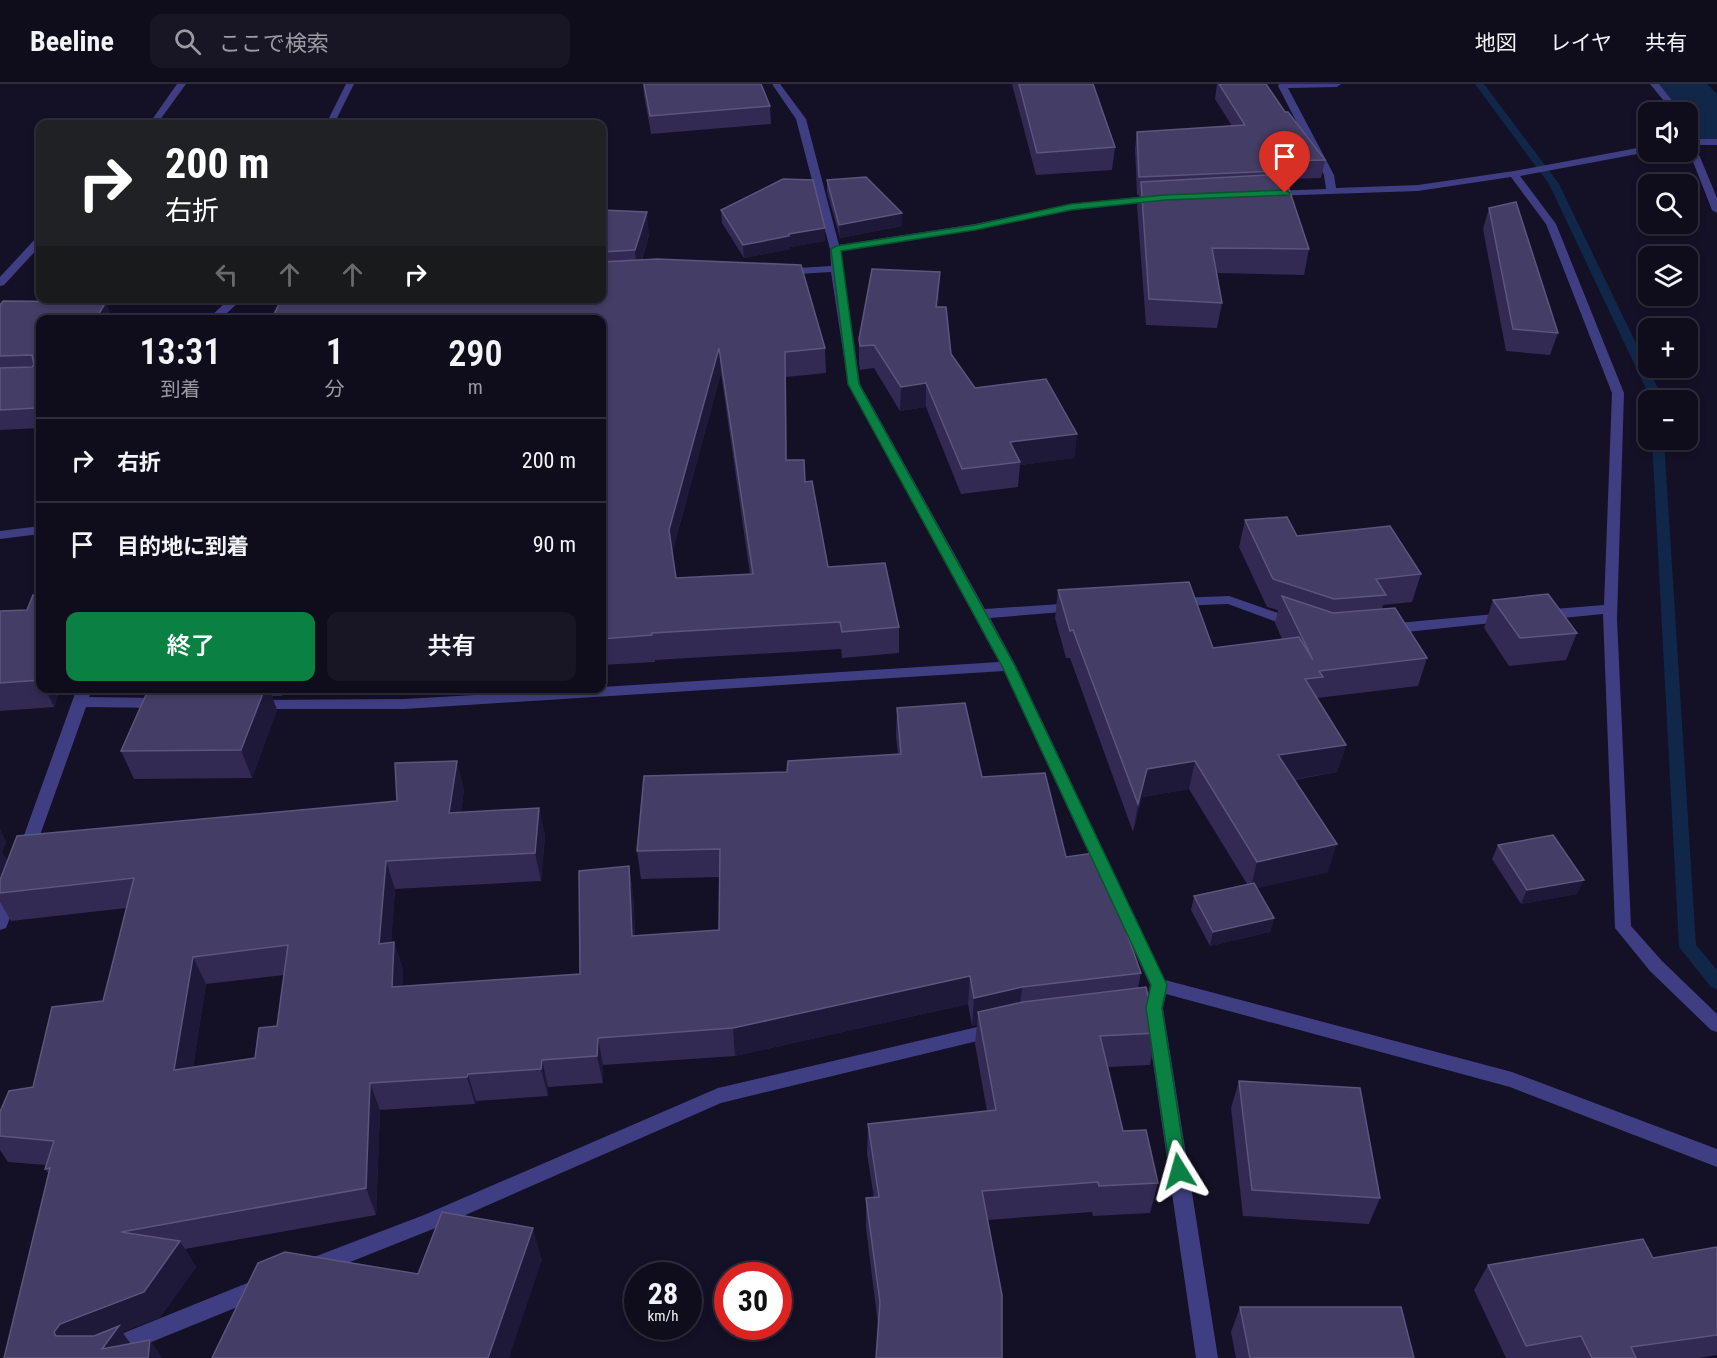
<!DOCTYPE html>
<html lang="ja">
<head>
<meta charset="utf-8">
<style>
	:root { --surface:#0f0c1c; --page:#181525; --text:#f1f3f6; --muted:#9b9ba3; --line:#2f2c3b; --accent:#0b8043 }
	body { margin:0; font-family:"Roboto Condensed","Noto Sans JP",sans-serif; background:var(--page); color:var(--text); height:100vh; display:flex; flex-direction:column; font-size:22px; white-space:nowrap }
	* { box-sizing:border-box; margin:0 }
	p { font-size:20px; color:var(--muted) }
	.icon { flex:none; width:33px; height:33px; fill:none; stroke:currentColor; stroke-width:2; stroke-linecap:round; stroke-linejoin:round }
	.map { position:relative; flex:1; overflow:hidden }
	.details { position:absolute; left:36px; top:231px; width:570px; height:378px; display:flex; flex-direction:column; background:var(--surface); border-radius:12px; box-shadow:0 3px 9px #0003,0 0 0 2px var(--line) }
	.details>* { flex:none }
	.banner { position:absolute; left:36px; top:36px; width:570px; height:183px; border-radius:12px; box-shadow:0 3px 9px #0003,0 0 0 2px var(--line); background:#202124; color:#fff; overflow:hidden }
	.fabs { position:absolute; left:1638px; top:18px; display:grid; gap:12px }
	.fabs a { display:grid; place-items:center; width:60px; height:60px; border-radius:12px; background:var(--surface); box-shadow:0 3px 9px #0003,0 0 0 2px var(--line); font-size:30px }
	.speed { position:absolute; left:624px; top:1178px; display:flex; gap:12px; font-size:30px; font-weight:700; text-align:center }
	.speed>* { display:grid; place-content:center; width:78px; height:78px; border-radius:50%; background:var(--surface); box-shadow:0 3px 9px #0003,0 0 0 2px var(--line); line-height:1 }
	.speed small { font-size:15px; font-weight:400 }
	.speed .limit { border:9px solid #d22; background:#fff; color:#111 }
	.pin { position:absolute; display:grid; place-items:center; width:51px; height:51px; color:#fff; margin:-62px -26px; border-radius:50% 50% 50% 0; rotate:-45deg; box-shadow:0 0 6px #0007 }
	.pin .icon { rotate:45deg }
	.me { position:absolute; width:66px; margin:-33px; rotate:352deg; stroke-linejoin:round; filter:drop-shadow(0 0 4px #0008) }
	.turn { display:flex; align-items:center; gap:21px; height:126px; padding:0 30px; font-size:27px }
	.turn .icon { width:78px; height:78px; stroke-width:2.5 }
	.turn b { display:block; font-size:42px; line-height:51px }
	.lanes { display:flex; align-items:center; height:57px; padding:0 30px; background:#0003; justify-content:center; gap:30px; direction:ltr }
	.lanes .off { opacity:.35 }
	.eta { display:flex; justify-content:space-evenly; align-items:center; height:102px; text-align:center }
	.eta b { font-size:36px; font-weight:600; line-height:42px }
	.cta { display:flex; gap:12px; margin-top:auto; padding:12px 30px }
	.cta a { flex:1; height:69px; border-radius:12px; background:var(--accent); color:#fff; font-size:24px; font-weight:600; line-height:69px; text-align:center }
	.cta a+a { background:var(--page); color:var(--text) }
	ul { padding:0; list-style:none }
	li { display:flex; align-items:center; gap:18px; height:84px; padding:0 30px; border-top:2px solid var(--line) }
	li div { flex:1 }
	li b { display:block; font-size:22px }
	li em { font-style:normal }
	header { display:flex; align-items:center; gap:36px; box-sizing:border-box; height:84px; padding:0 30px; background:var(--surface); border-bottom:2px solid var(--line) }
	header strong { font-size:28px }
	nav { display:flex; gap:33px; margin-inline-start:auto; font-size:21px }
	.search { width:420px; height:54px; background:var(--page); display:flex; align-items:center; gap:15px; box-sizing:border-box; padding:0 21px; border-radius:12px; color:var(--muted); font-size:22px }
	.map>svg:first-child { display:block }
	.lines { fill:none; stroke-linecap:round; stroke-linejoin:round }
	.stream { fill:#112749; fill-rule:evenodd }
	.river { fill:#112749; fill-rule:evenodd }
	.minor { fill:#403e82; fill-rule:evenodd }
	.wall { fill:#322a53; fill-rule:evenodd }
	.shaded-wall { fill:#1e1839 }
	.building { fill:#443d65; stroke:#5c557d; stroke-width:1.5; fill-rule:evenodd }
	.route { fill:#0b8043; stroke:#07532c; stroke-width:1.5 }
</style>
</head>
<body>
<header>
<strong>Beeline</strong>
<div class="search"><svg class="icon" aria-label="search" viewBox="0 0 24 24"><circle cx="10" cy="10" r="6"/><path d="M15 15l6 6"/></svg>ここで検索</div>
<nav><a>地図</a><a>レイヤ</a><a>共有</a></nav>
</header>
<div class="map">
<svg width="1717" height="1274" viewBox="0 0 1717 1274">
	<rect width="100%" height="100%" fill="#141026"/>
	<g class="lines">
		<g class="stream">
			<path d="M 1475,0 L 1484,0 L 1559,100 L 1661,311 L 1661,316 L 1649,316 L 1649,311 L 1549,100 Z"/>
			<path d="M 1652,356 L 1664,356 L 1696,861 L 1717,886 L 1717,905 L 1711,903 L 1679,863 Z"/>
		</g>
		<path class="river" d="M 1652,0 L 1707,0 L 1717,10 L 1717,58 L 1698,54 L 1688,42 L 1688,28 L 1675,28 Z"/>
		<g class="minor">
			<path d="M 177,0 L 186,0 L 157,40 L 149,40 Z"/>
			<path d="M 346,0 L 354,0 L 334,40 L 326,40 Z"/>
			<path d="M 772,0 L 780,0 L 806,35 L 839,161 L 975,140 L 1071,120 L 1158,111 L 1163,114 L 1158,117 L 1071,126 L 975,146 L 840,167 L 860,300 L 985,525 L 1075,519 L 1082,523 L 1075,527 L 990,534 L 1016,582 L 1165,896 L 1512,988 L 1717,1065 L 1717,1083 L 1510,1003 L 1166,910 L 1163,924 L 1218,1274 L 1196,1274 L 1145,924 L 1150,901 L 1004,587 L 404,625 L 249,625 L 247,621 L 249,617 L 254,616 L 404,615 L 602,604 L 602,603 L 999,578 L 848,300 L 831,188 L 782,191 L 777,188 L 782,185 L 831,182 L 830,165 L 796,35 Z"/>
			<path d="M 1279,0 L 1341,0 L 1337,3 L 1288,4 L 1334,91 L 1336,104 L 1418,101 L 1514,87 L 1648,62 L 1648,68 L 1520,92 L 1556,140 L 1624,309 L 1617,535 L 1631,842 L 1662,877 L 1717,930 L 1717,948 L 1711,946 L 1650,887 L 1615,844 L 1603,530 L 1542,536 L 1535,531 L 1542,526 L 1604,521 L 1612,309 L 1546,140 L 1511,93 L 1418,107 L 1268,112 L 1267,110 L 1272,107 L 1326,105 L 1324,91 L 1278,2 Z"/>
			<path d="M 1650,0 L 1659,0 L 1681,28 L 1673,28 Z"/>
			<path d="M 1688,52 L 1693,55 L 1717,55 L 1717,61 L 1695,61 L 1717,114 L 1717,129 L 1712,126 L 1688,65 Z"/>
			<path d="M 40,153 L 40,162 L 4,201 L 0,202 L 0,193 L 36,154 Z"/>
			<path d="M 230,214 L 265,214 L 260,217 L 238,219 L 219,236 L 207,236 Z"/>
			<path d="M 40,442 L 40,450 L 0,455 L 0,447 Z"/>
			<path d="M 1229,512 L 1301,537 L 1303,540 L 1296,545 L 1228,520 L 1177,522 L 1170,518 L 1177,514 Z"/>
			<path d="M 1506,529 L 1513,534 L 1511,537 L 1387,550 L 1380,545 L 1387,540 Z"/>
			<path d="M 77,604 L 92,604 L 89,613 L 161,614 L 168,619 L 161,624 L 86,623 L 34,768 L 32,772 L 20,772 L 18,768 Z"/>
			<path d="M 11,802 L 17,803 L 19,808 L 8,839 L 6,844 L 0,846 L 0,815 L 5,803 Z"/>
			<path d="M 994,939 L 1000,941 L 1003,946 L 1000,951 L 994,953 L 721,1019 L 438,1143 L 320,1190 L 313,1193 L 306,1190 L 303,1183 L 306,1176 L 424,1131 L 718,1004 Z"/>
			<path d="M 260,1194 L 267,1197 L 270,1204 L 267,1211 L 112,1274 L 75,1274 L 79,1267 Z"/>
		</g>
	</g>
	<g class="wall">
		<path d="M 643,0 L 761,0 L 770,22 L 771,40 L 651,50 L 644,11 Z"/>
		<path d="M 1012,0 L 1093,0 L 1115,63 L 1112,86 L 1036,91 Z"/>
		<path d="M 1217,0 L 1266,0 L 1285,28 L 1325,76 L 1321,94 L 1286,95 L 1309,165 L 1304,191 L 1217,189 L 1222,219 L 1217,244 L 1146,241 L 1137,122 L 1139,111 L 1137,111 L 1135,65 L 1137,48 L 1232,42 L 1215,15 Z"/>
		<path d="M 827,96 L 902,142 L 840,154 L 827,108 Z"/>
		<path d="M 1489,124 L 1558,249 L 1550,271 L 1506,267 L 1483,145 Z"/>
		<path d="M 602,126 L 649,151 L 642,176 L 825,264 L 826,289 L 786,293 L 787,376 L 805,398 L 828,483 L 899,543 L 899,569 L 842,574 L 841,565 L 655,576 L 655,578 L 602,581 ZM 721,289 L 750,490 L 676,494 L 672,469 Z"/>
		<path d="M 721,126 L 825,144 L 825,157 L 790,163 L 790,165 L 744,174 L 722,139 Z"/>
		<path d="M 939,211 L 938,223 L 951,270 L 975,304 L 1077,350 L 1074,374 L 1020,381 L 1018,403 L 961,410 L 926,323 L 900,327 L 874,284 L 860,286 L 859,279 L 859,255 Z"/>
		<path d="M 115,214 L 190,214 L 184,221 L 117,218 Z"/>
		<path d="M 0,221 L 40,236 L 40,344 L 0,346 Z"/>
		<path d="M 1245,436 L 1421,490 L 1412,518 L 1383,521 L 1382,525 L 1427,574 L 1418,602 L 1317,614 L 1346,661 L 1337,688 L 1294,696 L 1328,788 L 1257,804 L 1274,834 L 1270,848 L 1210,862 L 1191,826 L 1194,812 L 1247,800 L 1189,705 L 1142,713 L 1133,748 L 1070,574 L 1066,574 L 1055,534 L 1058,506 L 1213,564 L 1282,555 L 1275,539 L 1278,526 L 1267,523 L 1239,463 Z"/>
		<path d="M 40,511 L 40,604 L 60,604 L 54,623 L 0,627 L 0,527 L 27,526 Z"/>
		<path d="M 1493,516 L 1577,549 L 1566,576 L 1509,582 L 1484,544 Z"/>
		<path d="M 149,604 L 285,604 L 282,612 L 272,612 L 277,626 L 252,694 L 134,695 L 121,667 Z"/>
		<path d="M 897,624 L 982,693 L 1066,773 L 1101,786 L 1114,816 L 1141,889 L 1138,904 L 1156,949 L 1150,981 L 1108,983 L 1123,1047 L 1158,1099 L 1150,1129 L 1093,1132 L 1092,1128 L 988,1136 L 878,1240 L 866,1144 L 866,1114 L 874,1114 L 867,1070 L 868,1040 L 987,1027 L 975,960 L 977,941 L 972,942 L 968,920 L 735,972 L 603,981 L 603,999 L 548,1003 L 548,1012 L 476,1017 L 475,1020 L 380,1026 L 376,1131 L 185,1165 L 196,1183 L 160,1233 L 122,1248 L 131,1260 L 150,1256 L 162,1274 L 4,1274 L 49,1090 L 45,1085 L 46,1081 L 8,1078 L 0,1066 L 0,1028 L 33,1003 L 103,917 L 126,824 L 11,837 L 0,818 L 0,746 L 6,758 L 2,768 L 7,777 L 397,717 L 464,705 L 461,728 L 539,724 L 545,752 L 541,797 L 395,805 L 391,859 L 394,858 L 403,886 L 402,902 L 580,890 L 629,782 L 633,810 L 635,852 L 719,846 L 720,793 L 641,795 L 637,767 L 787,688 L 898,670 L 896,652 ZM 284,891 L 277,942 L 255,974 L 193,983 L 206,900 Z"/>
		<path d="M 1498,761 L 1577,810 L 1521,820 L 1492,775 Z"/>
		<path d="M 1239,997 L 1380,1114 L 1369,1140 L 1243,1132 L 1231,1024 Z"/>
		<path d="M 1717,1163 L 1717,1271 L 1699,1274 L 1506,1274 L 1474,1206 L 1488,1181 L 1653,1174 Z"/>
		<path d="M 1240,1223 L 1414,1274 L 1236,1274 L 1231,1248 Z"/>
	</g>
	<g class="shaded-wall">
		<path d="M 647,128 L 649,151 L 637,190 L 635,166 Z"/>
		<path d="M 902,129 L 902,142 L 840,154 L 839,141 Z"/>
		<path d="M 825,144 L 825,157 L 790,163 L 790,165 L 744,174 L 743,161 L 789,150 Z"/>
		<path d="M 940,188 L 939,211 L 935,247 L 936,223 Z"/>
		<path d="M 182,214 L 190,214 L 184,221 Z"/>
		<path d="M 106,218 L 113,236 L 95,236 Z"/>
		<path d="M 719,264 L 721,289 L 671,472 L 669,446 Z"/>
		<path d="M 785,268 L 786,293 L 787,402 L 786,376 Z"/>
		<path d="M 926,299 L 926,323 L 900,327 L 901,303 Z"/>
		<path d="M 40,318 L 40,334 L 36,324 Z"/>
		<path d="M 1077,350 L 1074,374 L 1020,381 L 1020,378 L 1010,358 Z"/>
		<path d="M 45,604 L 60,604 L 54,623 Z"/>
		<path d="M 265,604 L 269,604 L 277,626 L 252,694 L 241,666 Z"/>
		<path d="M 279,604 L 285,604 L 282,612 Z"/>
		<path d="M 1346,661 L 1337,688 L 1270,699 L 1278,671 Z"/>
		<path d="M 457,677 L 464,705 L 457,757 L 449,729 Z"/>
		<path d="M 1195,677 L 1189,705 L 1142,713 L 1133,748 L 1138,720 L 1147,685 Z"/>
		<path d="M 539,724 L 545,752 L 541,797 L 535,769 Z"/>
		<path d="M 0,746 L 6,758 L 2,768 L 10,782 L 0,809 Z"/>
		<path d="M 1337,760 L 1328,788 L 1250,806 L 1257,778 Z"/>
		<path d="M 386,777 L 395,805 L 389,888 L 379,860 Z"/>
		<path d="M 629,782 L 633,810 L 636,880 L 632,852 Z"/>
		<path d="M 1584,796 L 1577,810 L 1521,820 L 1527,806 Z"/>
		<path d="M 1274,834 L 1270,848 L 1210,862 L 1213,848 Z"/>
		<path d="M 394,858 L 403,886 L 401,931 L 392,903 Z"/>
		<path d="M 193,873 L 206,900 L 188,1013 L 174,986 Z"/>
		<path d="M 970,892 L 968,920 L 735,972 L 733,944 Z"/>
		<path d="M 1022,903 L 1019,931 L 978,928 L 977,941 L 972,942 L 974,914 Z"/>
		<path d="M 598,954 L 603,981 L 603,999 L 597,972 Z"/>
		<path d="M 542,976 L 548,1003 L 548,1012 L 541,985 Z"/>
		<path d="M 468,990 L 476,1017 L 475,1020 L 467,993 Z"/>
		<path d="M 370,999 L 380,1026 L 376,1131 L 366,1104 Z"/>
		<path d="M 533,1144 L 542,1176 L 509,1274 L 488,1274 Z"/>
		<path d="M 180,1157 L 196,1183 L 160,1233 L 122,1248 L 136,1267 L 74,1274 L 54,1248 L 60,1240 Z"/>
		<path d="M 150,1256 L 162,1274 L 148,1274 Z"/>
	</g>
	<g class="building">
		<path d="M 644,0 L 761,0 L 770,22 L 650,32 Z"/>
		<path d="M 1019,0 L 1093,0 L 1115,63 L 1037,69 Z"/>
		<path d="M 1219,0 L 1266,0 L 1285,28 L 1288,28 L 1325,76 L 1277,77 L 1280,87 L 1139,93 L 1137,48 L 1245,41 Z"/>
		<path d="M 1284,90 L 1309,165 L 1212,164 L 1222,219 L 1149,215 L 1141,98 Z"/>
		<path d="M 866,93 L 902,129 L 839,141 L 827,96 Z"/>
		<path d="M 783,95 L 813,96 L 825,144 L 789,150 L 789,152 L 743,161 L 721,126 Z"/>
		<path d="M 1516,118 L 1558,249 L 1513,245 L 1489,124 Z"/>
		<path d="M 602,126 L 647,128 L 635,166 L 602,168 Z"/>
		<path d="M 657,175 L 801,181 L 825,264 L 785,268 L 786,376 L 804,376 L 805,398 L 812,397 L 828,483 L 885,479 L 899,543 L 842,548 L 840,538 L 652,549 L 652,551 L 602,555 L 602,236 L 271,236 L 282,214 L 602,214 L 602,178 ZM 719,264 L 753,490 L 676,494 L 669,446 Z"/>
		<path d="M 872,185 L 940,188 L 936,223 L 946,223 L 951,270 L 975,304 L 1046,295 L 1077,350 L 1010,358 L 1020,378 L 962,385 L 926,299 L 901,303 L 874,261 L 860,262 L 859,255 Z"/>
		<path d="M 3,217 L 106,218 L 95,236 L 40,236 L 40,318 L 36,324 L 0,326 L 0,284 L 32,283 L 34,281 L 32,271 L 0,272 L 0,221 Z"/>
		<path d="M 1287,433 L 1297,452 L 1390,442 L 1421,490 L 1376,495 L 1386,511 L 1334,515 L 1273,495 L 1245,436 Z"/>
		<path d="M 1189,498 L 1213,564 L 1299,553 L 1313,576 L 1282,512 L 1333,529 L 1395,524 L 1427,574 L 1319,587 L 1323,593 L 1305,595 L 1346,661 L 1278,671 L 1337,760 L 1257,778 L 1195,677 L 1147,685 L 1138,720 L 1073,546 L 1070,547 L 1058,506 Z"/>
		<path d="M 1548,510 L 1577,549 L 1520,554 L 1493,516 Z"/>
		<path d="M 33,511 L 40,511 L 40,596 L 0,599 L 0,527 L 27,526 Z"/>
		<path d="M 149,604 L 265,604 L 241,666 L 121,667 Z"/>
		<path d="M 965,619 L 982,693 L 1045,689 L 1066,773 L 1094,769 L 1101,786 L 1111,785 L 1117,798 L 1113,816 L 1115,816 L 1141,889 L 1022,903 L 974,914 L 970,892 L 733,944 L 598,954 L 597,972 L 542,976 L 541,985 L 468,990 L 467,993 L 370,999 L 366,1104 L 121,1148 L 180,1157 L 144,1208 L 60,1240 L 54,1248 L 56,1252 L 94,1252 L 119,1242 L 102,1265 L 150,1256 L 148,1274 L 4,1274 L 50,1084 L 45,1085 L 54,1057 L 0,1052 L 0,1028 L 9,1007 L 33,1003 L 52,923 L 103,917 L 134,794 L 0,809 L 0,796 L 17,752 L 397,717 L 395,679 L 457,677 L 449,729 L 539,724 L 535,769 L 386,777 L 379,860 L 394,858 L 392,903 L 580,890 L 579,787 L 629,782 L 632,852 L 719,846 L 720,765 L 637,767 L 644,692 L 787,688 L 788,677 L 901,670 L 897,624 ZM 288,861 L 277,942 L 259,944 L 255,974 L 174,986 L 193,873 Z"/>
		<path d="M 1553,751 L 1584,796 L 1527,806 L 1498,761 Z"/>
		<path d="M 1254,799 L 1274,834 L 1213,848 L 1194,812 Z"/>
		<path d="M 1146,903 L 1156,949 L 1100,952 L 1123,1047 L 1146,1046 L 1158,1099 L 1099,1102 L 1098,1098 L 982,1107 L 1002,1211 L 1002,1274 L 876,1274 L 880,1218 L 866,1114 L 879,1113 L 868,1040 L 996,1026 L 978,928 L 1023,918 Z"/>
		<path d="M 1239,997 L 1360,1004 L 1380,1114 L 1252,1106 Z"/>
		<path d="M 442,1128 L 533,1144 L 488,1274 L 212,1274 L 258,1179 L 285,1168 L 418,1190 Z"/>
		<path d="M 1643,1155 L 1653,1174 L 1717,1163 L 1717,1251 L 1631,1263 L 1636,1274 L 1592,1274 L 1581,1252 L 1526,1262 L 1488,1181 Z"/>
		<path d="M 1240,1223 L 1401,1223 L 1414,1274 L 1250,1274 Z"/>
	</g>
	<path class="route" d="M 1285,106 L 1290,109 L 1289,111 L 1165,116 L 1071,126 L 975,146 L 841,167 L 859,300 L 1015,582 L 1167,901 L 1162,924 L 1187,1087 L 1185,1093 L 1179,1095 L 1172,1093 L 1170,1087 L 1146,924 L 1151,901 L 1002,582 L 848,300 L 831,165 L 836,162 L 975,141 L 1071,120 L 1165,111 Z"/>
</svg>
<div class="fabs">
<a><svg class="icon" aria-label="sound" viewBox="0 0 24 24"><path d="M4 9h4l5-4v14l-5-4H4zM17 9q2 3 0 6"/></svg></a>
<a><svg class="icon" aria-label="search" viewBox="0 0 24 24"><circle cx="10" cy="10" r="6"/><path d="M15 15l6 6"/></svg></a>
<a><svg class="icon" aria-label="layers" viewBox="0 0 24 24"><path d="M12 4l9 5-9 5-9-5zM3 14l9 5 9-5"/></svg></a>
<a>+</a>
<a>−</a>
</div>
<div class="speed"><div>28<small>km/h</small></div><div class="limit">30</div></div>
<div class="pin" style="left:1285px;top:109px;background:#d93025"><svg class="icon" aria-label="arrive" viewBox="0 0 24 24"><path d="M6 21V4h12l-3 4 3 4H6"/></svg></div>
<svg class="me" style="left:1179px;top:1087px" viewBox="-20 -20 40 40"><path d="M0-17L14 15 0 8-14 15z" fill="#0b8043" stroke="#fff" stroke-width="4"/></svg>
<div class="banner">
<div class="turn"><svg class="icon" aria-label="right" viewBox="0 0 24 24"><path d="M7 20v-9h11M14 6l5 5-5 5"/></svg><div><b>200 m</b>右折</div></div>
<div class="lanes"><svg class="icon off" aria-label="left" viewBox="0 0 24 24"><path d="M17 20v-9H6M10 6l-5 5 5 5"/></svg><svg class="icon off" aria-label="ahead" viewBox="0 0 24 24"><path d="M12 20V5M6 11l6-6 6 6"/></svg><svg class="icon off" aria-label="ahead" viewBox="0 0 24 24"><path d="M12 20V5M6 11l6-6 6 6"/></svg><svg class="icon" aria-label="right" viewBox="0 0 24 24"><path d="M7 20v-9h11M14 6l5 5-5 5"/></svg></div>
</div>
<section class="details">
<div class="eta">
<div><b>13:31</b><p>到着</p></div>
<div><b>1</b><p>分</p></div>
<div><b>290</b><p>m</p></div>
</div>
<ul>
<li><svg class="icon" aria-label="right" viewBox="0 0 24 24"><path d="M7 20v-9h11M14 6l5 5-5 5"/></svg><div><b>右折</b></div><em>200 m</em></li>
<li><svg class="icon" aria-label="arrive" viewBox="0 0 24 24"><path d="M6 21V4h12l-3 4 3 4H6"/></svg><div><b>目的地に到着</b></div><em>90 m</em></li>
</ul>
<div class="cta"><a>終了</a><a>共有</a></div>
</section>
</div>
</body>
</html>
